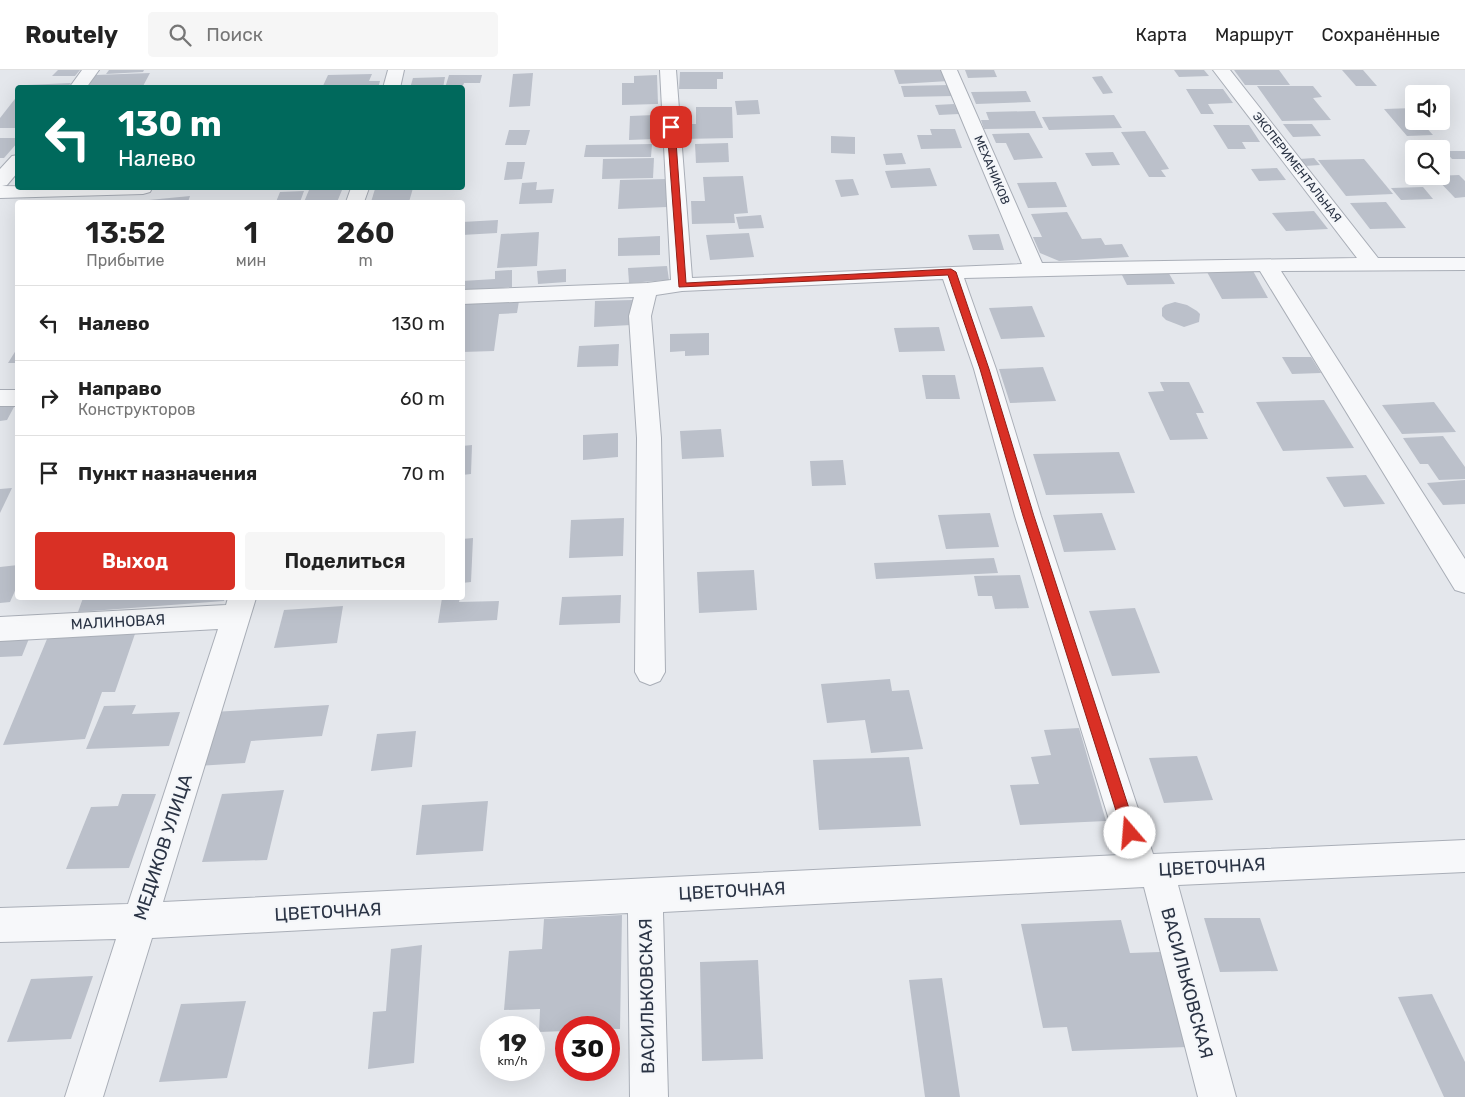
<!DOCTYPE html>
<html lang="ru">
<head>
<meta charset="utf-8">
<style>
	:root { --surface:#fff; --page:#f6f6f6; --text:#222; --muted:#767676; --line:#e0e0e0; --accent:#d93025 }
	body { margin:0; font-family:Rubik,sans-serif; background:var(--page); color:var(--text); height:100vh; display:flex; flex-direction:column; font-size:19px; white-space:nowrap }
	* { box-sizing:border-box; margin:0 }
	p { font-size:16px; color:var(--muted) }
	.icon { flex:none; width:28px; height:28px; fill:none; stroke:currentColor; stroke-width:2; stroke-linecap:round; stroke-linejoin:round }
	.map { position:relative; flex:1; overflow:hidden }
	.panel { position:absolute; left:15px; top:130px; width:450px; height:400px; display:flex; flex-direction:column; background:var(--surface); border-radius:5px; box-shadow:0 5px 20px #0002 }
	.panel>* { flex:none }
	.hud { position:absolute; left:15px; top:15px; width:450px; height:105px; border-radius:5px; box-shadow:0 5px 20px #0002; background:#00695c; color:#fff; overflow:hidden }
	.fabs { position:absolute; left:1405px; top:15px; display:grid; gap:10px }
	.fabs a { display:grid; place-items:center; width:45px; height:45px; border-radius:5px; background:var(--surface); box-shadow:0 5px 20px #0002; font-size:25px }
	.speed { position:absolute; left:480px; top:946px; display:flex; gap:10px; font-size:25px; font-weight:700; text-align:center }
	.speed>* { display:grid; place-content:center; width:65px; height:65px; border-radius:50%; background:var(--surface); box-shadow:0 5px 20px #0002; line-height:1 }
	.speed small { font-size:12px; font-weight:400 }
	.speed .limit { border:8px solid #d22; background:#fff; color:#111 }
	.pin { position:absolute; display:grid; place-items:center; width:42px; height:42px; color:#fff; margin:-21px; border-radius:10px; box-shadow:0 2px 8px #0006 }
	.me { position:absolute; width:55px; margin:-28px; rotate:342deg; stroke-linejoin:round; filter:drop-shadow(0 0 4px #0008) }
	.turn { display:flex; align-items:center; gap:18px; height:105px; padding:0 20px; font-size:22px }
	.turn .icon { width:65px; height:65px; stroke-width:2.5 }
	.turn b { display:block; font-size:35px; line-height:42px }
	.eta { display:flex; justify-content:space-evenly; align-items:center; height:85px; text-align:center }
	.eta b { font-size:30px; font-weight:600; line-height:35px }
	.primary-button { display:flex; gap:10px; margin-top:auto; padding:10px 20px }
	.primary-button a { flex:1; height:58px; border-radius:5px; background:var(--accent); color:#fff; font-size:20px; font-weight:600; line-height:58px; text-align:center }
	.primary-button a+a { background:var(--page); color:var(--text) }
	ul { padding:0; list-style:none }
	li { display:flex; align-items:center; gap:15px; height:75px; padding:0 20px; border-top:1px solid var(--line) }
	li div { flex:1 }
	li b { display:block; font-size:19px }
	li em { font-style:normal }
	header { display:flex; align-items:center; gap:30px; box-sizing:border-box; height:70px; padding:0 25px; background:var(--surface); border-bottom:1px solid var(--line) }
	header strong { font-size:24px }
	nav { display:flex; gap:28px; margin-inline-start:auto; font-size:18px }
	.search { width:350px; height:45px; background:var(--page); display:flex; align-items:center; gap:12px; box-sizing:border-box; padding:0 18px; border-radius:5px; color:var(--muted); font-size:19px }
	.map>svg:first-child { display:block }
	.building { fill:#bbc0ca }
	.lines { fill:none; stroke-linecap:round; stroke-linejoin:round }
	.street-casing { stroke:#a9aeb7; stroke-width:2 }
	.street { fill:#f7f8fa; fill-rule:evenodd }
	.route { fill:#d93025; stroke:#8d1f18 }
	.labels { text-anchor:middle; stroke-width:4; stroke-linejoin:round; paint-order:stroke }
	.far-street-label { font-size:12px; fill:#2b3445; stroke:#f4f6f9 }
	.street-label { font-size:15px; fill:#2b3445; stroke:#f4f6f9 }
	.near-street-label { font-size:18px; fill:#2b3445; stroke:#f4f6f9 }
</style>
</head>
<body>
<header>
<strong>Routely</strong>
<div class="search"><svg class="icon" aria-label="search" viewBox="0 0 24 24"><circle cx="10" cy="10" r="6"/><path d="M15 15l6 6"/></svg>Поиск</div>
<nav><a>Карта</a><a>Маршрут</a><a>Сохранённые</a></nav>
</header>
<div class="map">
<svg width="1465" height="1027" viewBox="0 0 1465 1027">
	<rect width="100%" height="100%" fill="#e4e7ec"/>
	<g class="building">
		<path d="M 58,0 L 80,0 L 75,6 L 52,6 Z"/>
		<path d="M 109,0 L 144,0 L 143,2 L 106,4 Z"/>
		<path d="M 894,0 L 943,0 L 949,11 L 899,14 Z"/>
		<path d="M 965,0 L 994,0 L 997,7 L 968,8 Z"/>
		<path d="M 1174,0 L 1204,0 L 1209,6 L 1179,7 Z"/>
		<path d="M 1234,0 L 1279,0 L 1290,15 L 1245,15 Z"/>
		<path d="M 1342,0 L 1363,0 L 1377,16 L 1356,16 Z"/>
		<path d="M 680,2 L 723,2 L 723,9 L 717,9 L 717,19 L 679,19 Z"/>
		<path d="M 150,3 L 142,18 L 87,18 L 96,5 Z"/>
		<path d="M 533,3 L 530,36 L 509,37 L 513,4 Z"/>
		<path d="M 372,4 L 369,11 L 380,11 L 378,18 L 322,18 L 328,5 Z"/>
		<path d="M 449,5 L 482,5 L 480,13 L 464,13 L 462,18 L 445,18 Z"/>
		<path d="M 657,5 L 658,34 L 622,35 L 622,13 L 634,13 L 634,6 Z"/>
		<path d="M 1102,6 L 1113,23 L 1103,24 L 1092,7 Z"/>
		<path d="M 445,7 L 443,18 L 410,18 L 413,8 Z"/>
		<path d="M 71,13 L 67,18 L 23,18 L 26,15 Z"/>
		<path d="M 950,15 L 954,26 L 904,27 L 901,16 Z"/>
		<path d="M 1257,16 L 1313,16 L 1322,27 L 1313,28 L 1331,50 L 1282,51 Z"/>
		<path d="M 1186,19 L 1223,19 L 1233,33 L 1208,34 L 1214,44 L 1201,44 Z"/>
		<path d="M 1026,21 L 1031,32 L 976,34 L 971,22 Z"/>
		<path d="M 18,25 L 18,58 L 0,58 L 0,48 Z"/>
		<path d="M 758,30 L 760,44 L 737,45 L 735,31 Z"/>
		<path d="M 954,34 L 959,44 L 939,45 L 935,35 Z"/>
		<path d="M 696,37 L 732,37 L 733,68 L 682,69 L 682,54 L 696,54 Z"/>
		<path d="M 1414,38 L 1414,51 L 1428,51 L 1430,54 L 1423,54 L 1433,65 L 1407,66 L 1384,39 Z"/>
		<path d="M 1035,41 L 1043,58 L 984,59 L 981,50 L 989,50 L 986,42 Z"/>
		<path d="M 654,45 L 654,69 L 629,70 L 630,46 Z"/>
		<path d="M 1114,45 L 1122,58 L 1049,60 L 1042,47 Z"/>
		<path d="M 1283,54 L 1312,54 L 1321,66 L 1293,67 Z"/>
		<path d="M 1213,55 L 1249,55 L 1260,72 L 1242,72 L 1246,79 L 1228,79 Z"/>
		<path d="M 930,59 L 955,59 L 962,78 L 921,79 L 917,65 L 932,65 Z"/>
		<path d="M 509,60 L 530,60 L 526,75 L 505,75 Z"/>
		<path d="M 1145,61 L 1169,99 L 1161,100 L 1166,107 L 1149,107 L 1121,62 Z"/>
		<path d="M 1029,63 L 1043,88 L 1014,90 L 1006,73 L 996,73 L 992,64 Z"/>
		<path d="M 831,66 L 855,67 L 855,84 L 831,83 Z"/>
		<path d="M 0,68 L 18,68 L 18,72 L 4,88 L 0,88 Z"/>
		<path d="M 728,73 L 729,92 L 696,93 L 695,74 Z"/>
		<path d="M 652,74 L 651,87 L 584,87 L 586,75 Z"/>
		<path d="M 1445,81 L 1465,81 L 1465,89 L 1452,89 Z"/>
		<path d="M 1113,82 L 1120,95 L 1092,96 L 1085,83 Z"/>
		<path d="M 902,83 L 906,94 L 886,95 L 883,84 Z"/>
		<path d="M 654,88 L 653,108 L 602,109 L 603,89 Z"/>
		<path d="M 1314,88 L 1320,95 L 1305,96 L 1299,89 Z"/>
		<path d="M 1364,89 L 1393,124 L 1346,126 L 1318,90 Z"/>
		<path d="M 507,92 L 525,92 L 522,109 L 504,110 Z"/>
		<path d="M 930,98 L 937,116 L 891,118 L 885,101 Z"/>
		<path d="M 1277,98 L 1286,110 L 1259,111 L 1251,99 Z"/>
		<path d="M 1459,105 L 1465,111 L 1465,127 L 1455,128 L 1434,106 Z"/>
		<path d="M 743,106 L 748,143 L 734,144 L 735,153 L 692,154 L 691,131 L 705,131 L 703,107 Z"/>
		<path d="M 667,109 L 667,137 L 618,139 L 620,110 Z"/>
		<path d="M 853,109 L 859,125 L 841,127 L 835,110 Z"/>
		<path d="M 537,112 L 536,120 L 554,119 L 552,133 L 519,134 L 522,113 Z"/>
		<path d="M 1056,112 L 1067,137 L 1028,138 L 1017,113 Z"/>
		<path d="M 1423,117 L 1433,129 L 1401,130 L 1391,118 Z"/>
		<path d="M 413,118 L 409,132 L 371,132 L 375,119 Z"/>
		<path d="M 309,120 L 342,120 L 337,132 L 304,132 Z"/>
		<path d="M 304,121 L 300,132 L 276,132 L 280,122 Z"/>
		<path d="M 190,126 L 188,132 L 148,132 L 149,130 Z"/>
		<path d="M 1386,132 L 1406,158 L 1370,159 L 1350,133 Z"/>
		<path d="M 1314,141 L 1328,159 L 1286,161 L 1272,143 Z"/>
		<path d="M 1067,142 L 1082,169 L 1101,168 L 1105,175 L 1122,174 L 1129,187 L 1059,191 L 1040,183 L 1033,167 L 1042,167 L 1031,144 Z"/>
		<path d="M 761,145 L 764,158 L 739,159 L 736,147 Z"/>
		<path d="M 498,150 L 497,163 L 462,165 L 462,152 Z"/>
		<path d="M 539,162 L 537,196 L 497,198 L 501,164 Z"/>
		<path d="M 749,163 L 754,187 L 710,190 L 706,165 Z"/>
		<path d="M 999,164 L 1004,180 L 973,180 L 968,165 Z"/>
		<path d="M 660,166 L 660,185 L 618,186 L 618,168 Z"/>
		<path d="M 667,196 L 669,210 L 629,213 L 628,198 Z"/>
		<path d="M 566,199 L 566,212 L 538,214 L 537,201 Z"/>
		<path d="M 512,200 L 512,217 L 462,221 L 462,211 L 495,209 L 495,201 Z"/>
		<path d="M 1167,200 L 1175,214 L 1127,215 L 1120,201 Z"/>
		<path d="M 1253,201 L 1268,228 L 1222,229 L 1207,202 Z"/>
		<path d="M 632,230 L 631,255 L 594,257 L 595,231 Z"/>
		<path d="M 519,231 L 517,243 L 499,244 L 494,281 L 462,282 L 464,233 Z"/>
		<path d="M 1175,232 L 1187,235 L 1197,241 L 1200,244 L 1199,252 L 1184,257 L 1166,250 L 1162,246 L 1162,238 L 1165,235 Z"/>
		<path d="M 1032,236 L 1045,267 L 1001,269 L 989,238 Z"/>
		<path d="M 939,257 L 945,281 L 899,282 L 894,258 Z"/>
		<path d="M 709,263 L 709,285 L 685,286 L 685,281 L 670,282 L 670,264 Z"/>
		<path d="M 619,274 L 618,296 L 577,297 L 579,276 Z"/>
		<path d="M 18,277 L 18,293 L 8,293 Z"/>
		<path d="M 1282,287 L 1311,287 L 1321,303 L 1292,304 Z"/>
		<path d="M 1043,297 L 1056,331 L 1010,333 L 999,299 Z"/>
		<path d="M 922,305 L 955,305 L 960,329 L 926,329 Z"/>
		<path d="M 1160,312 L 1189,312 L 1204,343 L 1196,343 L 1208,369 L 1170,370 L 1148,322 L 1164,321 Z"/>
		<path d="M 1324,330 L 1354,378 L 1283,381 L 1256,332 Z"/>
		<path d="M 1434,332 L 1456,362 L 1402,364 L 1382,335 Z"/>
		<path d="M 0,337 L 14,337 L 7,350 L 0,351 Z"/>
		<path d="M 721,359 L 724,387 L 682,389 L 680,361 Z"/>
		<path d="M 618,363 L 618,387 L 583,390 L 583,365 Z"/>
		<path d="M 1443,366 L 1465,397 L 1465,409 L 1439,410 L 1428,394 L 1420,394 L 1403,368 Z"/>
		<path d="M 472,375 L 471,404 L 462,405 L 462,376 Z"/>
		<path d="M 1119,382 L 1135,423 L 1046,425 L 1033,384 Z"/>
		<path d="M 843,390 L 846,415 L 812,416 L 810,391 Z"/>
		<path d="M 1366,405 L 1385,434 L 1344,437 L 1326,407 Z"/>
		<path d="M 1465,410 L 1465,434 L 1443,435 L 1427,413 Z"/>
		<path d="M 12,418 L 0,443 L 0,419 Z"/>
		<path d="M 990,443 L 999,477 L 946,479 L 938,445 Z"/>
		<path d="M 1102,443 L 1116,480 L 1064,482 L 1053,445 Z"/>
		<path d="M 624,448 L 623,486 L 569,488 L 571,450 Z"/>
		<path d="M 473,468 L 471,512 L 462,513 L 462,469 Z"/>
		<path d="M 994,488 L 998,503 L 876,509 L 874,493 Z"/>
		<path d="M 18,495 L 18,514 L 10,532 L 0,533 L 0,497 Z"/>
		<path d="M 754,500 L 757,540 L 699,543 L 697,502 Z"/>
		<path d="M 1020,505 L 1029,538 L 995,539 L 992,526 L 978,526 L 974,506 Z"/>
		<path d="M 621,525 L 620,553 L 559,555 L 562,527 Z"/>
		<path d="M 83,528 L 225,528 L 224,531 L 78,542 Z"/>
		<path d="M 442,528 L 460,528 L 459,532 L 499,531 L 497,550 L 438,553 Z"/>
		<path d="M 343,536 L 337,573 L 274,578 L 284,540 Z"/>
		<path d="M 1135,538 L 1160,603 L 1112,606 L 1089,541 Z"/>
		<path d="M 52,557 L 137,558 L 115,622 L 102,622 L 85,669 L 3,675 Z"/>
		<path d="M 30,566 L 22,586 L 0,587 L 0,569 Z"/>
		<path d="M 890,609 L 892,621 L 909,620 L 923,679 L 871,683 L 865,650 L 827,653 L 821,614 Z"/>
		<path d="M 136,635 L 132,644 L 180,642 L 169,676 L 86,679 L 104,636 Z"/>
		<path d="M 329,635 L 322,666 L 251,671 L 245,693 L 197,696 L 213,642 Z"/>
		<path d="M 1079,658 L 1106,751 L 1020,755 L 1010,715 L 1039,714 L 1031,687 L 1051,685 L 1044,660 Z"/>
		<path d="M 416,661 L 412,697 L 371,701 L 377,664 Z"/>
		<path d="M 1197,686 L 1213,730 L 1164,733 L 1149,688 Z"/>
		<path d="M 909,687 L 921,756 L 819,760 L 813,690 Z"/>
		<path d="M 284,720 L 267,790 L 202,792 L 222,724 Z"/>
		<path d="M 122,724 L 156,724 L 129,798 L 66,799 L 91,737 L 118,736 Z"/>
		<path d="M 488,731 L 483,781 L 416,785 L 422,735 Z"/>
		<path d="M 622,845 L 620,959 L 566,958 L 566,961 L 539,962 L 540,939 L 504,940 L 509,881 L 542,879 L 544,849 Z"/>
		<path d="M 1204,848 L 1260,848 L 1278,901 L 1220,902 Z"/>
		<path d="M 1121,850 L 1130,883 L 1160,882 L 1188,977 L 1072,981 L 1067,957 L 1043,958 L 1021,854 Z"/>
		<path d="M 422,875 L 414,993 L 368,999 L 373,942 L 386,941 L 391,879 Z"/>
		<path d="M 758,890 L 763,989 L 702,991 L 700,892 Z"/>
		<path d="M 93,906 L 71,969 L 7,972 L 31,909 Z"/>
		<path d="M 942,908 L 960,1027 L 925,1027 L 909,910 Z"/>
		<path d="M 1432,924 L 1465,992 L 1465,1027 L 1444,1027 L 1398,927 Z"/>
		<path d="M 246,931 L 227,1008 L 159,1012 L 181,934 Z"/>
	</g>
	<g class="lines">
		<defs>
			<g id="street">
				<path d="M 82,0 L 99,0 L 86,18 L 69,18 Z"/>
				<path d="M 388,0 L 404,0 L 400,18 L 383,18 Z"/>
				<path d="M 660,0 L 676,0 L 692,208 L 1022,194 L 941,0 L 957,0 L 1042,193 L 1357,188 L 1213,0 L 1230,0 L 1378,188 L 1465,188 L 1465,200 L 1281,201 L 1465,489 L 1465,523 L 1455,520 L 1260,201 L 964,208 L 996,299 L 1041,446 L 1153,784 L 1465,770 L 1465,802 L 1178,815 L 1236,1027 L 1198,1027 L 1144,817 L 663,842 L 668,1027 L 630,1027 L 628,843 L 152,868 L 103,1027 L 65,1027 L 116,869 L 0,872 L 0,838 L 128,834 L 218,559 L 0,571 L 0,547 L 226,535 L 228,528 L 256,528 L 163,832 L 1120,785 L 1015,446 L 974,299 L 943,209 L 682,221 L 656,225 L 651,246 L 661,368 L 665,602 L 660,611 L 650,615 L 640,611 L 635,602 L 637,368 L 629,246 L 634,227 L 462,234 L 462,220 L 647,213 L 671,210 Z"/>
				<path d="M 18,85 L 18,102 L 7,115 L 2,116 L 152,118 L 150,122 L 143,124 L 0,128 L 0,99 L 12,86 Z"/>
				<path d="M 351,118 L 369,118 L 364,132 L 346,132 Z"/>
				<rect x="0" y="320" width="18" height="16"/>
			</g>
		</defs>
		<use href="#street" class="street-casing"/>
		<use href="#street" class="street"/>
	</g>
	<path class="route" d="M 671,55 L 675,57 L 686,213 L 951,199 L 956,202 L 989,299 L 1034,446 L 1137,763 L 1135,768 L 1130,770 L 1125,768 L 1123,763 L 1023,446 L 980,299 L 948,205 L 679,217 L 667,57 Z"/>
	<g class="labels">
		<g class="far-street-label">
			<text transform="translate(1297 97) rotate(52)" y="4">ЭКСПЕРИМЕНТАЛЬНАЯ</text>
			<text transform="translate(992 100) rotate(67)" y="4">МЕХАНИКОВ</text>
		</g>
		<g class="street-label">
			<text transform="translate(118 552) rotate(-3)" y="5">МАЛИНОВАЯ</text>
		</g>
		<g class="near-street-label">
			<text transform="translate(163 777) rotate(-72)" y="6">МЕДИКОВ УЛИЦА</text>
			<text transform="translate(1212 797) rotate(-3)" y="6">ЦВЕТОЧНАЯ</text>
			<text transform="translate(732 821) rotate(-3)" y="6">ЦВЕТОЧНАЯ</text>
			<text transform="translate(328 842) rotate(-3)" y="6">ЦВЕТОЧНАЯ</text>
			<text transform="translate(1187 913) rotate(75)" y="6">ВАСИЛЬКОВСКАЯ</text>
			<text transform="translate(647 926) rotate(-91)" y="6">ВАСИЛЬКОВСКАЯ</text>
		</g>
	</g>
</svg>
<div class="fabs">
<a><svg class="icon" aria-label="sound" viewBox="0 0 24 24"><path d="M4 9h4l5-4v14l-5-4H4zM17 9q2 3 0 6"/></svg></a>
<a><svg class="icon" aria-label="search" viewBox="0 0 24 24"><circle cx="10" cy="10" r="6"/><path d="M15 15l6 6"/></svg></a>
</div>
<div class="speed"><div>19<small>km/h</small></div><div class="limit">30</div></div>
<div class="pin" style="left:671px;top:57px;background:#d93025"><svg class="icon" aria-label="arrive" viewBox="0 0 24 24"><path d="M6 21V4h12l-3 4 3 4H6"/></svg></div>
<svg class="me" style="left:1130px;top:763px" viewBox="-20 -20 40 40"><circle r="19" fill="#fff"/><path d="M0-13L10 11 0 6-10 11z" fill="#d93025"/></svg>
<div class="hud">
<div class="turn"><svg class="icon" aria-label="left" viewBox="0 0 24 24"><path d="M17 20v-9H6M10 6l-5 5 5 5"/></svg><div><b>130 m</b>Налево</div></div>
</div>
<section class="panel">
<div class="eta">
<div><b>13:52</b><p>Прибытие</p></div>
<div><b>1</b><p>мин</p></div>
<div><b>260</b><p>m</p></div>
</div>
<ul>
<li><svg class="icon" aria-label="left" viewBox="0 0 24 24"><path d="M17 20v-9H6M10 6l-5 5 5 5"/></svg><div><b>Налево</b></div><em>130 m</em></li>
<li><svg class="icon" aria-label="right" viewBox="0 0 24 24"><path d="M7 20v-9h11M14 6l5 5-5 5"/></svg><div><b>Направо</b><p>Конструкторов</p></div><em>60 m</em></li>
<li><svg class="icon" aria-label="arrive" viewBox="0 0 24 24"><path d="M6 21V4h12l-3 4 3 4H6"/></svg><div><b>Пункт назначения</b></div><em>70 m</em></li>
</ul>
<div class="primary-button"><a>Выход</a><a>Поделиться</a></div>
</section>
</div>
</body>
</html>
